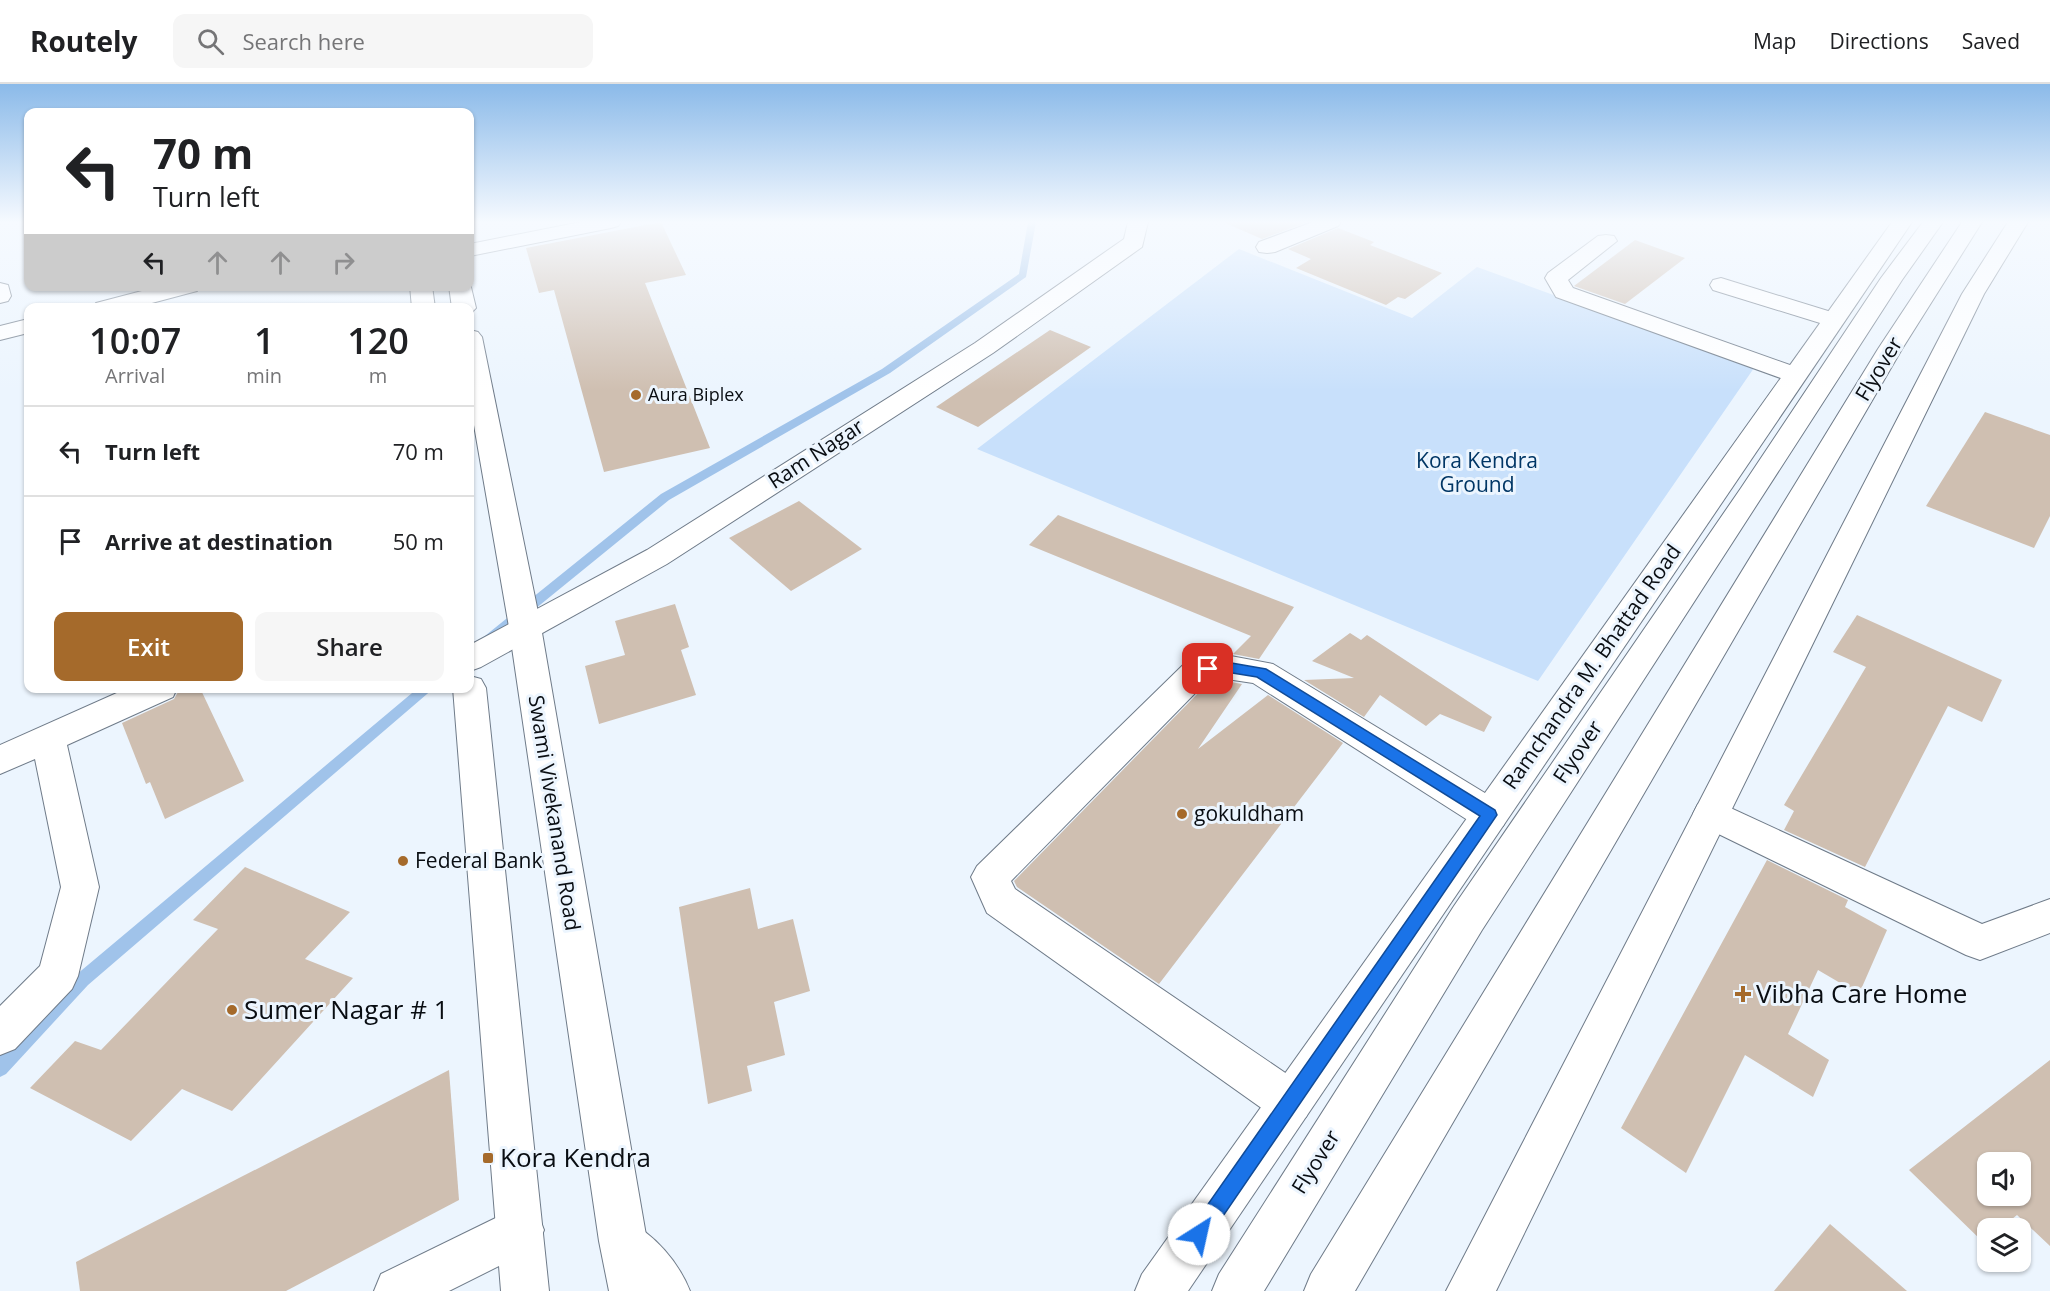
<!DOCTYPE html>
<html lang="en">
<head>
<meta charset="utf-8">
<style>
	:root { --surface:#fff; --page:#f6f6f6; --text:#202124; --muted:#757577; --line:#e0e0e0; --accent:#a56a2b }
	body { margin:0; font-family:"Open Sans",sans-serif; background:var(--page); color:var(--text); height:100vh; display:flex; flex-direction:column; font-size:22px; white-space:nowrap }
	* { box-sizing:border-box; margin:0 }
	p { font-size:20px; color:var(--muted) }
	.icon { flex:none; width:33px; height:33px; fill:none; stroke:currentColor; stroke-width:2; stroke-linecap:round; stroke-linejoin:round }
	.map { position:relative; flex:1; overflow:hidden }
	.side { position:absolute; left:24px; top:219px; width:450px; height:390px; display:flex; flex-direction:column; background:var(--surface); border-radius:12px; box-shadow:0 2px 4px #0004 }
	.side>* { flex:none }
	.guide { position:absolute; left:24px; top:24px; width:450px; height:183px; border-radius:12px; box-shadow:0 2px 4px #0004; background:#fff; color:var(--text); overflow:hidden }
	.tools { position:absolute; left:1977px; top:1068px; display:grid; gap:12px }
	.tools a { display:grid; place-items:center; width:54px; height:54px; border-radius:12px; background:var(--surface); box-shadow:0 2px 4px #0004; font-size:30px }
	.pin { position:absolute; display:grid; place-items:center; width:51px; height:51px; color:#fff; margin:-26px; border-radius:12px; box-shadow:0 3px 9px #0006 }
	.me { position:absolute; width:66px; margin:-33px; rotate:35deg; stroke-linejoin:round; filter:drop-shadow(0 0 4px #0008) }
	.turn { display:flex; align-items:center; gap:21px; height:126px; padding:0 30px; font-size:27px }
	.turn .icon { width:78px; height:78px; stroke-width:2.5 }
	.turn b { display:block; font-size:42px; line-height:51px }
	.lanes { display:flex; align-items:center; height:57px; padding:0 30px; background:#0003; justify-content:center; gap:30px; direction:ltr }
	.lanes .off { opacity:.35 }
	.eta { display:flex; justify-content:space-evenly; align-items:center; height:102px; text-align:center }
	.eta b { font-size:36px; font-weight:600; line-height:42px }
	.cta { display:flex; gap:12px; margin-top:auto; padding:12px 30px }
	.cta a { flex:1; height:69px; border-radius:12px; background:var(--accent); color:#fff; font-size:24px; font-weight:600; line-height:69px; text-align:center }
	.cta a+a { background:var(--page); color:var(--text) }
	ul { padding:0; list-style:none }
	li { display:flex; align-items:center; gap:18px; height:90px; padding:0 30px; border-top:2px solid var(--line) }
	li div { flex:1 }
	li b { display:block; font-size:22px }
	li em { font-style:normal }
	header { display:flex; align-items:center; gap:36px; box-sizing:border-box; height:84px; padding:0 30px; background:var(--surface); border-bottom:2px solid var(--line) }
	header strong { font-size:28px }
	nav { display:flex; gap:33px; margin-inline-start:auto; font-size:21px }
	.search { width:420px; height:54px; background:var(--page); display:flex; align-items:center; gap:15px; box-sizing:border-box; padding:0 21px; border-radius:12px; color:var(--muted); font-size:22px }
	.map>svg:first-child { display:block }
	.green { fill:#c8e0fb }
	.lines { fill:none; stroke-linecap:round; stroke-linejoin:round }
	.stream { fill:#a0c3ea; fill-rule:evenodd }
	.building { fill:#cfbfb1; fill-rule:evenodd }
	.street-casing { stroke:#6f7b89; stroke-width:2 }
	.secondary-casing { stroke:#6f7b89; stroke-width:2 }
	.primary-casing { stroke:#6f7b89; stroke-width:2 }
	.street { fill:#fff; fill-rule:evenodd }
	.secondary { fill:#fff; fill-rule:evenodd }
	.primary { fill:#fff; fill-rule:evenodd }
	.route { fill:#1a73e8; stroke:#114b97; stroke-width:1.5 }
	.poi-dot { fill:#a56a2b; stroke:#ecf5fe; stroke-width:2 }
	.labels { text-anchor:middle; stroke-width:6; stroke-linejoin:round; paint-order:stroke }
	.far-poi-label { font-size:18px; fill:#090d12; stroke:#ecf5fe; text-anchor:start }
	.street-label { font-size:21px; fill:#090d12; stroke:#ecf5fe }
	.park-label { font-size:21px; fill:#003665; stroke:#ecf5fe }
	.poi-label { font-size:21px; fill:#090d12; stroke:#ecf5fe; text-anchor:start }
	.near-poi-label { font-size:26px; fill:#090d12; stroke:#ecf5fe; text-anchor:start }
</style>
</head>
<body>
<header>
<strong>Routely</strong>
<div class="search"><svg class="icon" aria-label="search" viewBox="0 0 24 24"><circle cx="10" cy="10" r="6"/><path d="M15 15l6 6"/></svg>Search here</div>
<nav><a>Map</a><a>Directions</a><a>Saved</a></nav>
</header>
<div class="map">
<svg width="2050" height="1207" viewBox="0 0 2050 1207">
	<rect width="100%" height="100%" fill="#ecf5fe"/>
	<path class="green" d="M 1239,165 L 1412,234 L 1477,183 L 1754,284 L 1538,597 L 977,365 Z"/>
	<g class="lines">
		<g class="stream">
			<path d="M 1028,138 L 1036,138 L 1026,193 L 890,289 L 669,416 L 475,574 L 470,576 L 470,564 L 661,410 L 882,285 L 1019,190 Z"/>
			<path d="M 418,604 L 434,604 L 88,901 L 6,990 L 0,993 L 0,971 L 76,891 Z"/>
		</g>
	</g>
	<g class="building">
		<path d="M 661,138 L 686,191 L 645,199 L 710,364 L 604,388 L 554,206 L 539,209 L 526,164 Z"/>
		<path d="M 1223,138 L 1308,138 L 1262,155 Z"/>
		<path d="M 1338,144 L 1374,158 L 1370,161 L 1442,189 L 1405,215 L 1398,213 L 1386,221 L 1296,184 L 1311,175 L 1288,165 Z"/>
		<path d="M 1635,156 L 1685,174 L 1625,220 L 1574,202 Z"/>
		<path d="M 1050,246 L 1091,263 L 978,343 L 936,323 Z"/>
		<path d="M 1985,328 L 2050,351 L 2050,432 L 2034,464 L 1926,422 Z"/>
		<path d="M 799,417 L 862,465 L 791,507 L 729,454 Z"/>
		<path d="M 1058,431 L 1294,523 L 1259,575 L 1233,570 L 1251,552 L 1029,461 Z"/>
		<path d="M 675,520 L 689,563 L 681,566 L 696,611 L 599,640 L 585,582 L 625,571 L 615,537 Z"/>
		<path d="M 1857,531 L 2002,596 L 1982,638 L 1948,622 L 1865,783 L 1784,746 L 1794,727 L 1784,721 L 1866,583 L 1833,568 Z"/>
		<path d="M 1350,549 L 1361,556 L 1367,551 L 1492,633 L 1484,648 L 1440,630 L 1426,642 L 1380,611 L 1364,633 L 1304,596 L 1354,594 L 1312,577 Z"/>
		<path d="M 1220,596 L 1242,600 L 1198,665 L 1268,611 L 1343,659 L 1159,900 L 1017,803 L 1014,797 L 1207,600 Z"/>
		<path d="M 186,604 L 200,604 L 244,697 L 165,735 L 150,698 L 146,700 L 122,639 L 174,615 L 178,608 Z"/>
		<path d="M 1767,776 L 1848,816 L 1845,823 L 1887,846 L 1859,910 L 1818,886 L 1788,950 L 1829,976 L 1813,1013 L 1745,971 L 1686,1089 L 1621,1044 Z"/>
		<path d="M 245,783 L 350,828 L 305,875 L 353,894 L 232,1027 L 182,1005 L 131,1057 L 30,1004 L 75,957 L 101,966 L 218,845 L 193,836 Z"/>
		<path d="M 750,804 L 758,845 L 793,835 L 810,907 L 774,918 L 785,971 L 747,982 L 752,1007 L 708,1020 L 679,823 Z"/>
		<path d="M 2050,976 L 2050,1162 L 2017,1131 L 2001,1144 L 1988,1144 L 1988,1156 L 1984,1159 L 1909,1086 ZM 1988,1078 L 2020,1078 L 2020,1112 L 1988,1112 Z"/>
		<path d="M 449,986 L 459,1116 L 286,1207 L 80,1207 L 76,1178 Z"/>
		<path d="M 1830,1140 L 1907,1207 L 1774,1207 Z"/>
	</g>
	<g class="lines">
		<defs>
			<g id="street">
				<path d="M 581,138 L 621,138 L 618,142 L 611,144 L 470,172 L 470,160 Z"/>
				<path d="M 1128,138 L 1148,138 L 1142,163 L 993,269 L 667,480 L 481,583 L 470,587 L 470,561 L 647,466 L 975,259 L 1124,155 Z"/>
				<path d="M 1313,138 L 1341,138 L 1338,142 L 1275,168 L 1267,169 L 1259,168 L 1256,163 L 1259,158 Z"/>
				<path d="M 1606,151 L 1614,152 L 1617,157 L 1568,196 L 1573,204 L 1804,286 L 1807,291 L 1804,296 L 1795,298 L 1786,296 L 1556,213 L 1545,194 L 1548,189 L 1598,152 Z"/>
				<path d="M 1721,194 L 1841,231 L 1845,236 L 1841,241 L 1833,243 L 1713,206 L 1710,201 L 1713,196 Z"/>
				<path d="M 0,199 L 8,201 L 11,212 L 8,217 L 0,219 Z"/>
				<path d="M 161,202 L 200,202 L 197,207 L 133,224 L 93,224 L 96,219 Z"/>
				<path d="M 28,235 L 28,249 L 0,256 L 0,242 Z"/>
				<path d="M 1220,570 L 1273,580 L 1503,720 L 1508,731 L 1503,742 L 1490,746 L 1477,742 L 1253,599 L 1220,594 L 1206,598 L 1011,797 L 1015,805 L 1306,1003 L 1312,1018 L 1306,1033 L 1290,1040 L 1274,1033 L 987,829 L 971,793 L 977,782 L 1183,581 Z"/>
				<path d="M 128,604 L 177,604 L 173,613 L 67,661 L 99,803 L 78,892 L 72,905 L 15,965 L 0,971 L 0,922 L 40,882 L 61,803 L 35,675 L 0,690 L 0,661 Z"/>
				<path d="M 1711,715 L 1982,840 L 2050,815 L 2050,849 L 1980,876 L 1966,871 L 1698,740 L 1693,730 L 1698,720 Z"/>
				<path d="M 520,1122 L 537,1129 L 544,1146 L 537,1163 L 449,1207 L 374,1207 L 381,1190 Z"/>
			</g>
			<g id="secondary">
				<path d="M 1892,138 L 1912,138 L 1188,1207 L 1135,1207 L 1142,1190 Z"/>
				<path d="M 1923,138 L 1943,138 L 1902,196 L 1482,846 L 1264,1207 L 1212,1207 L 1219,1190 L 1454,822 L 1741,404 L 1881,194 Z"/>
				<path d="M 1962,138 L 1982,138 L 1902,265 L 1355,1207 L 1304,1207 L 1311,1190 L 1878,265 Z"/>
				<path d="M 2008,138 L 2028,138 L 1984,210 L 1496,1207 L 1446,1207 L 1962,210 Z"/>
				<path d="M 626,1137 C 654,1149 679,1179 690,1207 L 634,1207 L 609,1178 L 602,1161 L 609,1144 Z"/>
			</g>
			<g id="primary">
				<path d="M 470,199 L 476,224 L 470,230 L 470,224 L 452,224 L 449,202 L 470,202 Z"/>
				<path d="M 410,202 L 432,202 L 435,224 L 412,224 Z"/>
				<path d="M 470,246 L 478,248 L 482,253 L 541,543 L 647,1157 L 657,1207 L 609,1207 L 599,1157 L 509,543 L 470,318 Z"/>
				<path d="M 470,592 L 481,595 L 486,604 L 549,1207 L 501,1207 L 453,604 L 470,604 Z"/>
			</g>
		</defs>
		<use href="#street" class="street-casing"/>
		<use href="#secondary" class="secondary-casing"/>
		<use href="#primary" class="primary-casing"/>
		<use href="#street" class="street"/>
		<use href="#secondary" class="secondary"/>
		<use href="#primary" class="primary"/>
	</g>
	<linearGradient id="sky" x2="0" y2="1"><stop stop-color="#8bbae9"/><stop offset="0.45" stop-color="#f6faff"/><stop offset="1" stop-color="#f6faff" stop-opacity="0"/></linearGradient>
	<rect width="2050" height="307" fill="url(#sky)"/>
	<path class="route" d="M 1220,577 L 1266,585 L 1495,726 L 1497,731 L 1206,1157 L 1199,1160 L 1192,1157 L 1189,1150 L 1192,1143 L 1480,732 L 1257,593 L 1220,587 L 1208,590 L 1201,585 L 1203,582 Z"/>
	<g class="poi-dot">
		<circle cx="636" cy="311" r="6"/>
		<circle cx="1182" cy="730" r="6"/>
		<circle cx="403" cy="777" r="6"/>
		<path d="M1740 901h6v6h6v6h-6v6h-6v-6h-6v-6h6z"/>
		<circle cx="232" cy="926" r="6"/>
		<rect x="482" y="1068" width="12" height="12" rx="3"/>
	</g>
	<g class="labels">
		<g class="far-poi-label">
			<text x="648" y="317">Aura Biplex</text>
		</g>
		<g class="street-label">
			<text transform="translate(1879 285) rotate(-59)" y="7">Flyover</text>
			<text transform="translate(816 370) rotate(-33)" y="7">Ram Nagar</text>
			<text transform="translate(1592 583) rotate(-55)" y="7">Ramchandra M. Bhattad Road</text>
			<text transform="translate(1578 668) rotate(-56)" y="7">Flyover</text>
			<text transform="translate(554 729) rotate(81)" y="7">Swami Vivekanand Road</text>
			<text transform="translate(1316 1078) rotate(-58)" y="7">Flyover</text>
		</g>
		<g class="park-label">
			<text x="1477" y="384">Kora Kendra<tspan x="1477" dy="24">Ground</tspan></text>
		</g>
		<g class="poi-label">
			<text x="1194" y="737">gokuldham</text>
			<text x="415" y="784">Federal Bank</text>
		</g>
		<g class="near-poi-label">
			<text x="1756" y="919">Vibha Care Home</text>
			<text x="244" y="935">Sumer Nagar # 1</text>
			<text x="500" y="1083">Kora Kendra</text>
		</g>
	</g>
</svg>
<div class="tools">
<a><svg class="icon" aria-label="sound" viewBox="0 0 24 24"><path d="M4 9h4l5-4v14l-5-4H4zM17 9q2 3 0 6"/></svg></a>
<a><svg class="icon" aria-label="layers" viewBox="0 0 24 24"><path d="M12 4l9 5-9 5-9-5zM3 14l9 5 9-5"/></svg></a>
</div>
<div class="pin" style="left:1208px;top:585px;background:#d93025"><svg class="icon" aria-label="arrive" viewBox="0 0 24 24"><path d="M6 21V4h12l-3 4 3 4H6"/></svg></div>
<svg class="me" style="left:1199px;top:1150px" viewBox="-20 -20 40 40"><circle r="19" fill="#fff"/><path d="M0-13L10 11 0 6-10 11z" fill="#1a73e8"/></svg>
<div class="guide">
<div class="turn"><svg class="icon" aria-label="left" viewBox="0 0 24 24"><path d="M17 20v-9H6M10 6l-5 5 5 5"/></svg><div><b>70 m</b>Turn left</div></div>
<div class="lanes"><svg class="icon" aria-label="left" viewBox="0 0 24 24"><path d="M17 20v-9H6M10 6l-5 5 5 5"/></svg><svg class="icon off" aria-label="ahead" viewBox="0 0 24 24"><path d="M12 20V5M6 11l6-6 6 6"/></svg><svg class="icon off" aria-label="ahead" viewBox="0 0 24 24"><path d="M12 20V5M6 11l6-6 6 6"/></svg><svg class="icon off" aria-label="right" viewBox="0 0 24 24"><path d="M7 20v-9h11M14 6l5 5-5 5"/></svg></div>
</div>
<section class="side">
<div class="eta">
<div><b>10:07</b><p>Arrival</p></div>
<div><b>1</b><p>min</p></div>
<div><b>120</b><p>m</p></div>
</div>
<ul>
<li><svg class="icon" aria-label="left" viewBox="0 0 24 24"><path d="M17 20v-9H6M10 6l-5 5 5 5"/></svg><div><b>Turn left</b></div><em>70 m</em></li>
<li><svg class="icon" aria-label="arrive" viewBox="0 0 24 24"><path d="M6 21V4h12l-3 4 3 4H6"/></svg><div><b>Arrive at destination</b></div><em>50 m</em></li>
</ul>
<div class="cta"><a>Exit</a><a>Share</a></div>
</section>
</div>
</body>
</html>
